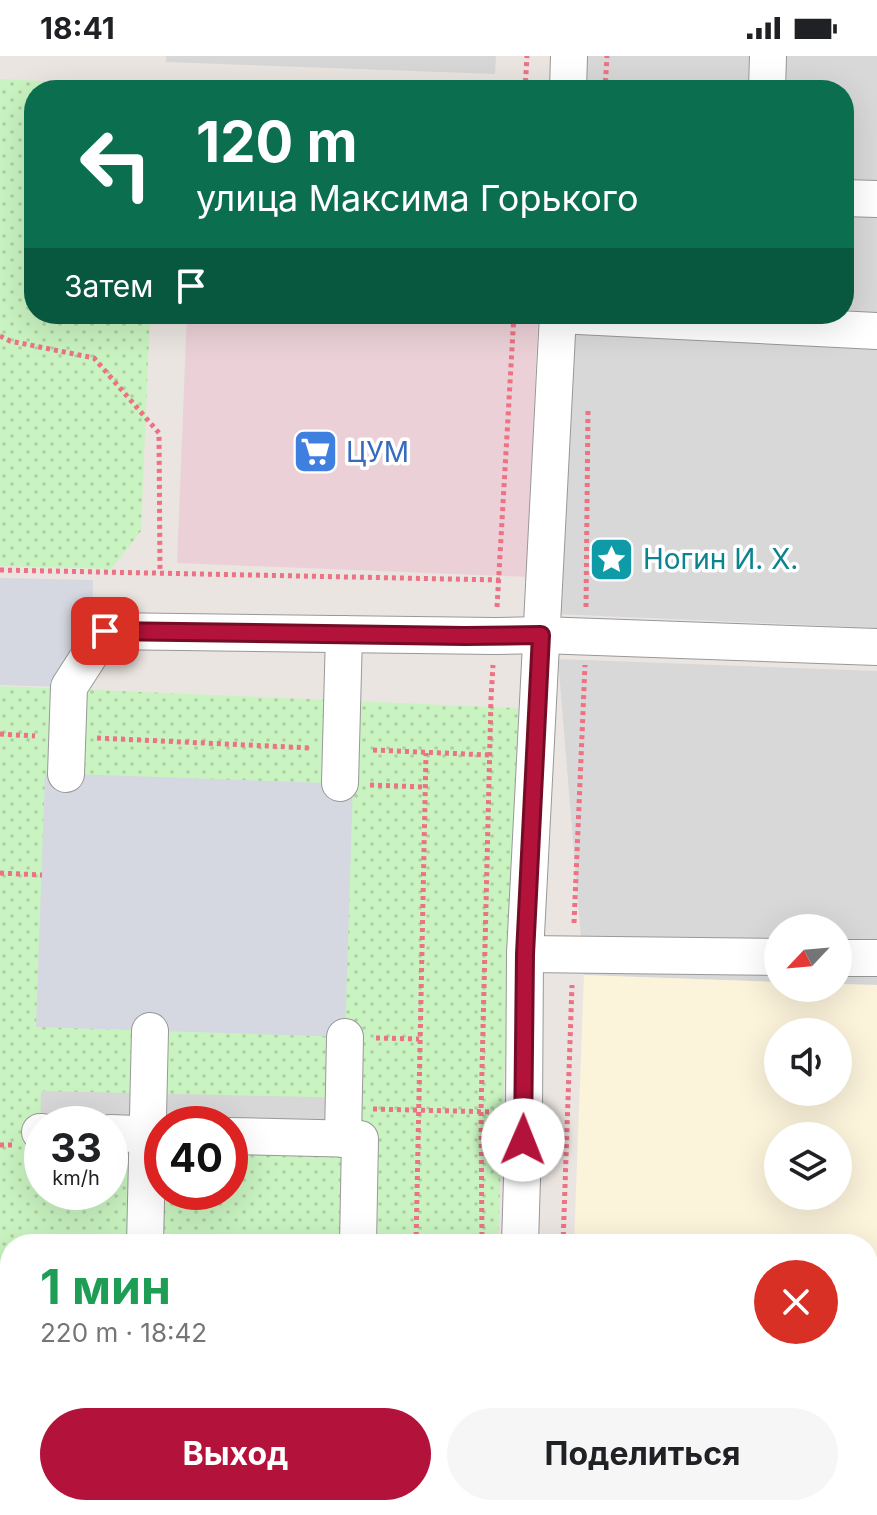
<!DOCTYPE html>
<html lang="ru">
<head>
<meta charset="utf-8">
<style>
	:root { --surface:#fff; --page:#f6f6f6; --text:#202124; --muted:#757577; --accent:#b3123a }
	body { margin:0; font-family:Inter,sans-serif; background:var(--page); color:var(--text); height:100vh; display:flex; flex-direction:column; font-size:30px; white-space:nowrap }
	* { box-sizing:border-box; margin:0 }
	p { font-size:26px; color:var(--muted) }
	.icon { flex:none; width:44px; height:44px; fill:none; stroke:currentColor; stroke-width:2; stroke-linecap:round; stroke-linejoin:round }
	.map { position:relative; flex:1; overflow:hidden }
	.side { position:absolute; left:0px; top:1178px; width:878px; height:282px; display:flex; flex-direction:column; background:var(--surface); border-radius:32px 32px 0 0; box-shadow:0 8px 32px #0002 }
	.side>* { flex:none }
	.banner { position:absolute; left:24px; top:24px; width:830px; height:244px; border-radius:32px; box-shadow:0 8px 32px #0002; background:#0b6e4f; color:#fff; overflow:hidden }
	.needle { width:52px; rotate:244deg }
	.buttons { position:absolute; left:764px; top:858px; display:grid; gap:16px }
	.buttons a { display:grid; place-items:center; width:88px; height:88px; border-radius:50%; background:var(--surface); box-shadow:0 8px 32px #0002; font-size:40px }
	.speed { position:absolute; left:24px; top:1050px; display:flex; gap:16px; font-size:40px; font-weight:700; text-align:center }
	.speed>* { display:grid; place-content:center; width:104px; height:104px; border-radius:50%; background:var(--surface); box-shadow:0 8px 32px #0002; line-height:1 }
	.speed small { font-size:20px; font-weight:400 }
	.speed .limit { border:12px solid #d22; background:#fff; color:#111 }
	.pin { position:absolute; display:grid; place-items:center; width:68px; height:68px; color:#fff; margin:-34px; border-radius:16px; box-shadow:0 4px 12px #0006 }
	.me { position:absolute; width:88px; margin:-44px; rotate:1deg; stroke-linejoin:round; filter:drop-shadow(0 0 6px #0008) }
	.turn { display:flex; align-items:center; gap:28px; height:168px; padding:0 40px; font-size:36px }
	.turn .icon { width:104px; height:104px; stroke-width:2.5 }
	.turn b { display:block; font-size:56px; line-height:68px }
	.then { display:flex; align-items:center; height:76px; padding:0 40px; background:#0003; gap:16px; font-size:30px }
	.round { display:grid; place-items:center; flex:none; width:84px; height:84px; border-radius:42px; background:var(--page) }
	.headline { display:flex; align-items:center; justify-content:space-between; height:136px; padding:0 40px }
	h1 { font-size:48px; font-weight:700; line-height:60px; color:#1e9e55 }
	.button { display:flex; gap:16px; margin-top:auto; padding:16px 40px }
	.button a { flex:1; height:92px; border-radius:48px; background:var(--accent); color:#fff; font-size:32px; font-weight:700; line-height:92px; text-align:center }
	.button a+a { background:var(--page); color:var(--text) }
	.status { display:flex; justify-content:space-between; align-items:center; height:56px; padding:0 40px; background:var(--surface); direction:ltr }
	.status svg { height:22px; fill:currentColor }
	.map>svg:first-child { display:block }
	.residential { fill:#d9d8d8 }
	.commercial { fill:#ebd1d7 }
	.education { fill:#fbf3da; fill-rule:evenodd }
	.park { fill:url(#park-dots); fill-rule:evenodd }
	.pitch { fill:#85d4a2 }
	.parking { fill:#d7d7d7 }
	.plaza { fill:#d6d8e1 }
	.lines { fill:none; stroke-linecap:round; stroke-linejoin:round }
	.minor-casing { stroke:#989898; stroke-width:38 }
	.path { stroke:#ec7284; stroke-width:5; stroke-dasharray:4 4; stroke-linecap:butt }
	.minor { stroke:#fff; stroke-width:36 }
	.route-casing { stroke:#740c26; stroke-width:20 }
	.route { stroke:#b3123a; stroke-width:14 }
	.labels { text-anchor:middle; stroke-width:7; stroke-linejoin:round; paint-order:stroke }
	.shop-label { font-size:28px; fill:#366cbe; stroke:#fff; text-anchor:start }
	.culture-label { font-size:28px; fill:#0d838f; stroke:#fff; text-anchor:start }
</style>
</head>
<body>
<div class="status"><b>18:41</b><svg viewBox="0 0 49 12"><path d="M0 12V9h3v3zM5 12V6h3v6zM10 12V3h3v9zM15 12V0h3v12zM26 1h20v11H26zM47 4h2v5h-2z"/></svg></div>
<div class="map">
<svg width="877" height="1459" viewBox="0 0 877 1459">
	<defs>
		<pattern id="park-dots" width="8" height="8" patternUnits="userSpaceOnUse" patternTransform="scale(2)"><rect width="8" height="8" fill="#c9f3c0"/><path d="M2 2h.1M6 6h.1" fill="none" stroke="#acd0a4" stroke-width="1.8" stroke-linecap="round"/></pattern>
	</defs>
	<rect width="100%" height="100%" fill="#ebe5e1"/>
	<g class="residential">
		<path d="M 585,0 L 877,0 L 877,572 L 555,558 L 572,258 L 844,258 L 844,34 L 583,34 Z"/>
		<path d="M 558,603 L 877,615 L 877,929 L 838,928 L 838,872 L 778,872 L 778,926 L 584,919 Z"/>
	</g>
	<path class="commercial" d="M 187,258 L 538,258 L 528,521 L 177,507 Z"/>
	<path class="education" d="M 584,919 L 778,926 L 778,932 L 838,932 L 838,928 L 877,929 L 877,1459 L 564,1459 L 565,1450 L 868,1450 L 868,1188 L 574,1188 ZM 778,976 L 838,976 L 838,1036 L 778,1036 ZM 778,1080 L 838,1080 L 838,1140 L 778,1140 Z"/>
	<g class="park">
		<path d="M 0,23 L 160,31 L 159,34 L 34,34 L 34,258 L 150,258 L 141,475 L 111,513 L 0,510 Z"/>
		<path d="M 0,630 L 518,652 L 498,1188 L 10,1188 L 10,1450 L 489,1450 L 489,1459 L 0,1459 ZM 42,1068 L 110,1068 L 110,1136 L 42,1136 ZM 162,1068 L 230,1068 L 230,1136 L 162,1136 Z"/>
	</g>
	<path class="pitch" d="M 868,1337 L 877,1338 L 877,1459 L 622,1459 L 613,1450 L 868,1450 Z"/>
	<g class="parking">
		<path d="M 166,0 L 496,0 L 495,18 L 166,6 Z"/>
		<path d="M 41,1035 L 361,1042 L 360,1083 L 230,1068 L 42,1068 L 40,1076 Z"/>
	</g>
	<g class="plaza">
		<path d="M 0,522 L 93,524 L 91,632 L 0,629 Z"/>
		<path d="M 45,717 L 353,728 L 345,981 L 36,971 Z"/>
	</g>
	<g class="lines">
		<defs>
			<g id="minor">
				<path d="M 568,34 L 569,0"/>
				<path d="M 767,34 L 768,0"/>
				<path d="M 844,142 L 877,143"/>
				<path d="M 558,259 L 877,275"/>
				<path d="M 66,718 L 69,631 L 105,575 L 495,580 L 541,579 L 877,591"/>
				<path d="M 340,727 L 344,578"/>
				<path d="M 525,898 L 778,901"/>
				<path d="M 838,902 L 877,902"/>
				<path d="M 40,1076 L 42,1076"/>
				<path d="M 110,1077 L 162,1079"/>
				<path d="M 230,1080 L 360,1083 L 358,1188"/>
				<path d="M 343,1083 L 345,981"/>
				<path d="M 145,1188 L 150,975"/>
				<path d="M 520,1188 L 524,1057 L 525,898 L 558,258"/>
				<path d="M 510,1459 L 510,1450"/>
			</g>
		</defs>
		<use href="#minor" class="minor-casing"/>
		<g class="path">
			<path d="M 525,34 L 527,0"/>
			<path d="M 605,34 L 607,0"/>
			<path d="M 0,280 L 10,285 L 94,302 L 159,377 L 160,517"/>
			<path d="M 0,514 L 500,524"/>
			<path d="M 497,551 L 514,258"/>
			<path d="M 586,551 L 588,353"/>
			<path d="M 0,678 L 35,680"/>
			<path d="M 97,682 L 311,692"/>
			<path d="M 373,694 L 489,699"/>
			<path d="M 370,729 L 425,731"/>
			<path d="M 0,817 L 42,819"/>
			<path d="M 574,867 L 585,609"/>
			<path d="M 376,982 L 419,983"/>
			<path d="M 373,1053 L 495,1056"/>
			<path d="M 0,1089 L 13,1089"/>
			<path d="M 416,1188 L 426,697"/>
			<path d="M 482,1188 L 481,1056 L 491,643 L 493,609"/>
			<path d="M 563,1188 L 572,929"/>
			<path d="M 868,1240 L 877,1240"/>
			<path d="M 0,1389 L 10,1382"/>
			<path d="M 0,1430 L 10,1428"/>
			<path d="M 285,1459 L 288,1450"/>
			<path d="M 405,1459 L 406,1450"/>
			<path d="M 472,1459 L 473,1450"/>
			<path d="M 553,1459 L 553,1450"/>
		</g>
		<use href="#minor" class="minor"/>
	</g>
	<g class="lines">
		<defs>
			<path id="route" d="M 105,575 L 465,580 L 541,579 L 525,898 L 523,1084"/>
		</defs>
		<use href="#route" class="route-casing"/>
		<use href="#route" class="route"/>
	</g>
	<defs>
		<symbol id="supermarket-square" viewBox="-11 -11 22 22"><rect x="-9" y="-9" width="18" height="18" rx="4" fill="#3f7fe0" stroke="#fff"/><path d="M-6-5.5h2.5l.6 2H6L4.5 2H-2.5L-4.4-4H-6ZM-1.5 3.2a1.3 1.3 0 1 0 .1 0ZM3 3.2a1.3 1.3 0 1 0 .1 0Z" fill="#fff"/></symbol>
		<symbol id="sight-square" viewBox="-11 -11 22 22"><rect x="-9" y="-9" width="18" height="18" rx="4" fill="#0f9aa8" stroke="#fff"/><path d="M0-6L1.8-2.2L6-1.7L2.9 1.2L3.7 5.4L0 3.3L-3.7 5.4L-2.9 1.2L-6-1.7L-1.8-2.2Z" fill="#fff"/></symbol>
	</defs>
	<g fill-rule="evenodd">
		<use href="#supermarket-square" x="290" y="370" width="51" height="51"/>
		<use href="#sight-square" x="586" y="478" width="51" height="51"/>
	</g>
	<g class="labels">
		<g class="shop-label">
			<text x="346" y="406">ЦУМ</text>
		</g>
		<g class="culture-label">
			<text x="643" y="513">Ногин И. Х.</text>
		</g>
	</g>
</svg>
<div class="buttons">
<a><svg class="needle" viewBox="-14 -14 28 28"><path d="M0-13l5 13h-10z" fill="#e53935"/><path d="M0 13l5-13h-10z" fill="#757577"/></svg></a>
<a><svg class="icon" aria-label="sound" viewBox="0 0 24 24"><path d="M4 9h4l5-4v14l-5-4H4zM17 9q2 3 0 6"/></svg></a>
<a><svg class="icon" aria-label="layers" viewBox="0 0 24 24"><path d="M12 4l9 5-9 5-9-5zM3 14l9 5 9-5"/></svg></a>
</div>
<div class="speed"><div>33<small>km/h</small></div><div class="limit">40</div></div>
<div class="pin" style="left:105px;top:575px;background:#d93025"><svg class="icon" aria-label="arrive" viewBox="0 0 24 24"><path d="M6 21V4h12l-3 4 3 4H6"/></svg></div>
<svg class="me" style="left:523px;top:1084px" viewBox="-20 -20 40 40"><circle r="19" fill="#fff"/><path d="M0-13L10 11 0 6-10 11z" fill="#b3123a"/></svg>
<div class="banner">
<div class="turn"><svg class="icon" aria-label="left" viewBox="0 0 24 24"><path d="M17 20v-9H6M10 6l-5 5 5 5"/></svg><div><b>120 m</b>улица Максима Горького</div></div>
<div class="then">Затем<svg class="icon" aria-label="arrive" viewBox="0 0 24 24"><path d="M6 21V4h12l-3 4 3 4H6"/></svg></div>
</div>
<section class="side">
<div class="headline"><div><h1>1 мин</h1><p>220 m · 18:42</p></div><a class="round" style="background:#d93025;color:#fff"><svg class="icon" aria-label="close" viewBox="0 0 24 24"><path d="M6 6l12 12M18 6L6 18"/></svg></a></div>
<div class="button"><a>Выход</a><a>Поделиться</a></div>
</section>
</div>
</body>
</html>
